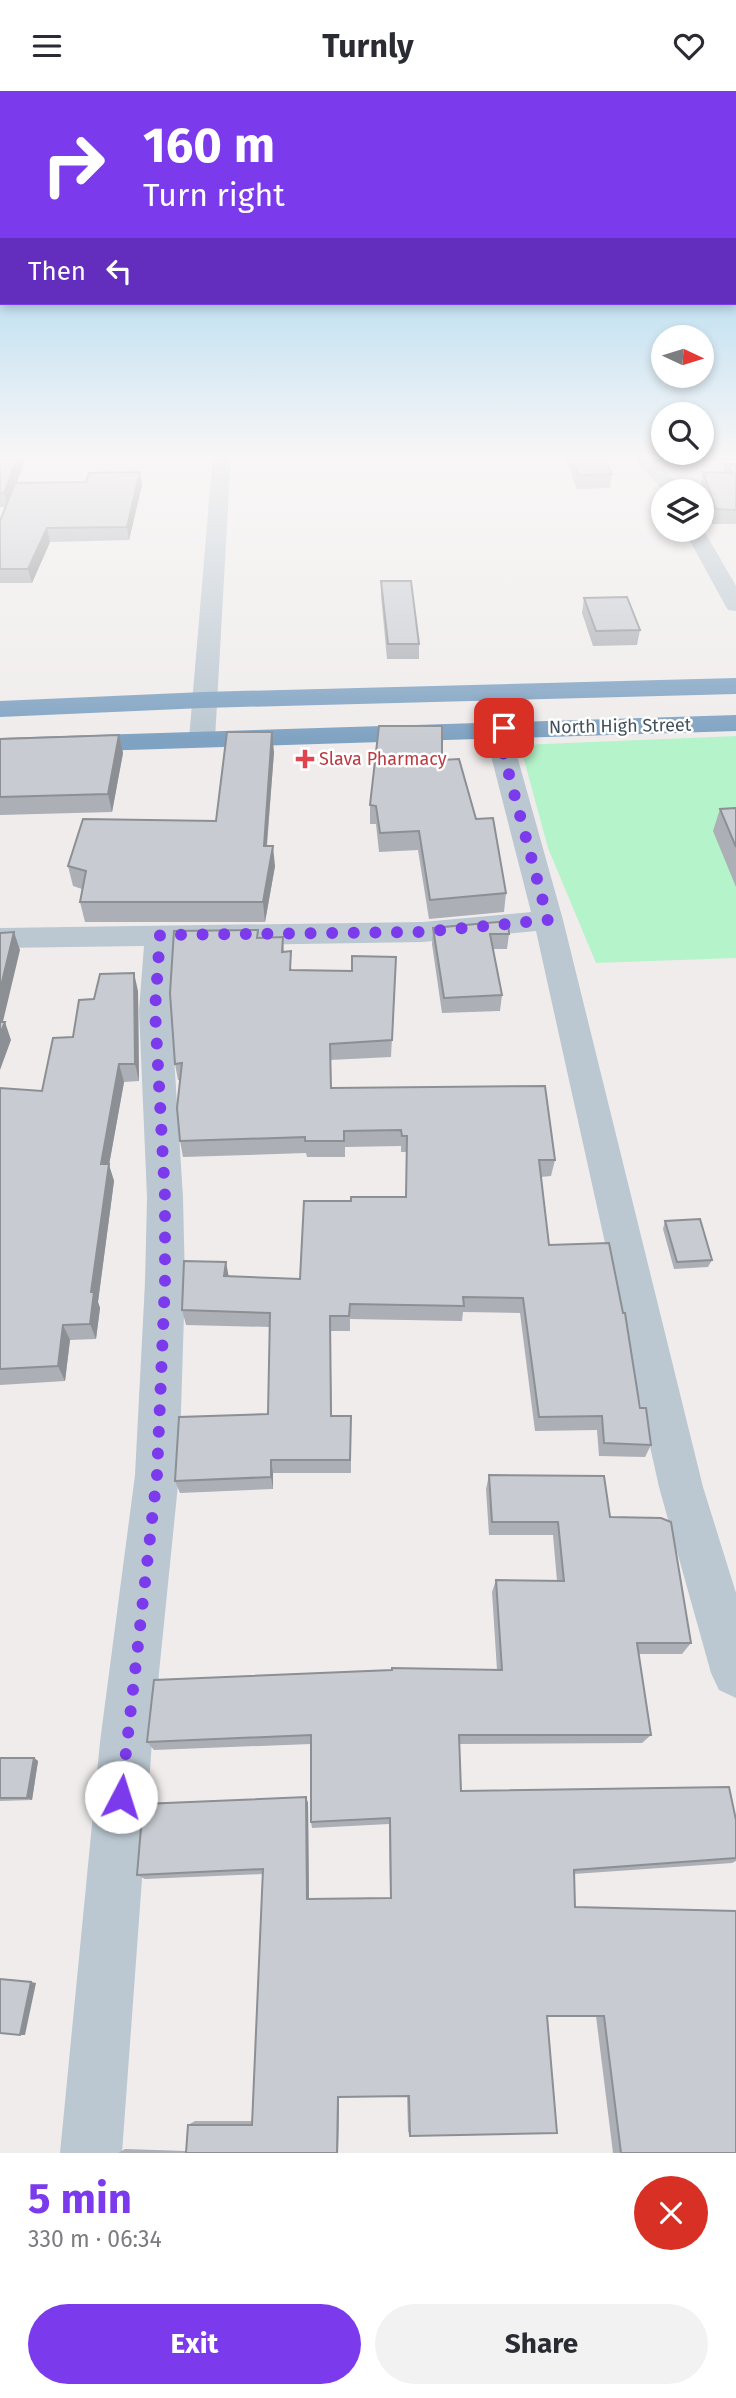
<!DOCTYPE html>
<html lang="en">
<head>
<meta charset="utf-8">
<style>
	:root { --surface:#fff; --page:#f2f2f3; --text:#2b2b33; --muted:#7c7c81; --accent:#7c3aed }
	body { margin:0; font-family:"Fira Sans",sans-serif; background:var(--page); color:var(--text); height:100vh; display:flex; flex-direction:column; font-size:26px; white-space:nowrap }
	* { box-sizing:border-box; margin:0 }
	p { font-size:23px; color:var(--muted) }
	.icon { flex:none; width:38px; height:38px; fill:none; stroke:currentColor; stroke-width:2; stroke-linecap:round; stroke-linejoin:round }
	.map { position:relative; height:2062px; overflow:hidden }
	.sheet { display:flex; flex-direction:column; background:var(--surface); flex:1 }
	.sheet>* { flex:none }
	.banner { position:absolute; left:0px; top:0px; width:737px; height:214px; box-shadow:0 4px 10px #0003; background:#7c3aed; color:#fff; overflow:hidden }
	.needle { width:46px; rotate:94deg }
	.buttons { position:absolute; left:651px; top:234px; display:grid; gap:14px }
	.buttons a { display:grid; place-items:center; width:63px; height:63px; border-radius:50%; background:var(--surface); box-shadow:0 4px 10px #0003; font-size:35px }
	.pin { position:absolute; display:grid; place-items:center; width:60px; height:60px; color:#fff; margin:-30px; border-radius:14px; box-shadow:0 4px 10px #0006 }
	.me { position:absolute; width:77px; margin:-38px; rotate:5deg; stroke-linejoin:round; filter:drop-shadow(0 0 5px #0008) }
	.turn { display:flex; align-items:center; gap:24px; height:147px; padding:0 28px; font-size:32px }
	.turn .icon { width:91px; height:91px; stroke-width:2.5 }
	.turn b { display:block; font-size:49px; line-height:60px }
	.then { display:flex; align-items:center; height:66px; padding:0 28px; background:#0003; gap:14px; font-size:26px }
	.round { display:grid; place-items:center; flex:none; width:74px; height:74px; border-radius:37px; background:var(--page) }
	.head { display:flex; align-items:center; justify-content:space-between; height:119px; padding:0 28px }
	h1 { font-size:42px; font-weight:700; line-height:52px; color:var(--accent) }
	.button { display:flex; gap:14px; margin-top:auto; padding:14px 28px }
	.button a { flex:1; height:80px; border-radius:42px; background:var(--accent); color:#fff; font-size:28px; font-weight:700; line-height:80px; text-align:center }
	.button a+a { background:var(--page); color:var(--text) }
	header { display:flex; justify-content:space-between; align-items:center; height:91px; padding:0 28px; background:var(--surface); font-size:32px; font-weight:700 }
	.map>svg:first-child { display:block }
	.green { fill:#b5f3ca }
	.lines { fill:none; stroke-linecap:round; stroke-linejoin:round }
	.street { fill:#bbc8d1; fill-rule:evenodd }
	.highway { fill:#7fa2c2; fill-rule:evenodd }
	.wall { fill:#acafb5 }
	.shaded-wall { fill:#8c8f93 }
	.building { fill:#c8ccd2; stroke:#8c8f93; stroke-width:2 }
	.route { stroke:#7c3aed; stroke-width:12; stroke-dasharray:0 21.6 }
	.health-dot { fill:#e0444e; stroke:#fff; stroke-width:2.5 }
	.labels { text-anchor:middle; stroke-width:5; stroke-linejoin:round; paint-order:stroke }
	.far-street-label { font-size:18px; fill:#43515c; stroke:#fff }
	.far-health-label { font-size:18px; fill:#be3a42; stroke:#fff; text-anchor:start }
</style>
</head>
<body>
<header><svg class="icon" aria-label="menu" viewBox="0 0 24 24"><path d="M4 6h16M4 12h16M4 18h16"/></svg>Turnly<svg class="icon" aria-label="heart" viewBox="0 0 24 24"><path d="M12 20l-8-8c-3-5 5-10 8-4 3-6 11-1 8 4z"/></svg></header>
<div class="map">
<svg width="736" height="2062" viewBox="0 0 736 2062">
	<rect width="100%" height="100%" fill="#f0ecec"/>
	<path class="green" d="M 736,645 L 736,867 L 596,872 L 548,757 L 520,654 Z"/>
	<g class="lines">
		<g class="street">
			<path d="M 213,363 L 231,363 L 215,648 L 211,653 L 202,656 L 193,653 L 189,648 Z"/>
			<path d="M 628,363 L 647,363 L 671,385 L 681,401 L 663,402 L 657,392 Z"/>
			<path d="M 702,436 L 736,495 L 736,520 L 728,519 L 725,514 L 684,439 L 702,439 Z"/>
			<path d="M 504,630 L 513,632 L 516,637 L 516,661 L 563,829 L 703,1396 L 736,1502 L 736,1607 L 719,1599 L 711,1582 L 659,1396 L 536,840 L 423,851 L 175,855 L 171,919 L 183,1106 L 185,1191 L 179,1384 L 152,1651 L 122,2062 L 60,2062 L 100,1651 L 135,1384 L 145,1191 L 147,1106 L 139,919 L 144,855 L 0,857 L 0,837 L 423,831 L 531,821 L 490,661 L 492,637 L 495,632 Z"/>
		</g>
		<g class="highway">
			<path d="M 736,587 L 736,603 L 203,617 L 0,626 L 0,610 L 203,601 Z"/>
			<path d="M 736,624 L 736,640 L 0,663 L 0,647 Z"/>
		</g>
	</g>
	<g class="wall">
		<path d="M 0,363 L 27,363 L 16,392 L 142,394 L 129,449 L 50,451 L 32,492 L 0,492 L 0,430 L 6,416 L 0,416 Z"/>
		<path d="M 567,363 L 603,363 L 612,383 L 610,397 L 577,398 L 566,370 Z"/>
		<path d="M 725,373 L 736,373 L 736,433 L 712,433 L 700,395 L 703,381 L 723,382 Z"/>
		<path d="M 381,490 L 419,553 L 419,568 L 387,568 L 381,505 Z"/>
		<path d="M 584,507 L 640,539 L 637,554 L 593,555 L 582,522 Z"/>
		<path d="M 119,644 L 123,662 L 112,721 L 0,724 L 0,648 Z"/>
		<path d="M 274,661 L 267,755 L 275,775 L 265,831 L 85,831 L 80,811 L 82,798 L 73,795 L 68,775 L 216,730 Z"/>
		<path d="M 442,669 L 476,728 L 506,802 L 504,821 L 429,828 L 418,759 L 379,761 L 376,733 L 370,733 L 370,714 Z"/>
		<path d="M 736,717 L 736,796 L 713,740 L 720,718 Z"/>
		<path d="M 433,837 L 509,843 L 507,858 L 493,858 L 502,904 L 500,920 L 442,922 L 432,853 Z"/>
		<path d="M 283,846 L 284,861 L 292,879 L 352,880 L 396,866 L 391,966 L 330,969 L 331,997 L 555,1069 L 551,1085 L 541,1086 L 549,1154 L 640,1317 L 651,1354 L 645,1366 L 599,1365 L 597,1339 L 535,1340 L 520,1222 L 463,1221 L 462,1230 L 350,1228 L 350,1240 L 330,1240 L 332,1325 L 351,1325 L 351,1382 L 273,1382 L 273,1398 L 180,1402 L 175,1390 L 268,1323 L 270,1236 L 186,1234 L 182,1219 L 228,1185 L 300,1188 L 351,1110 L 406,1106 L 406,1061 L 401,1061 L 401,1055 L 345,1056 L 345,1066 L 307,1066 L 306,1062 L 183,1066 L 180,1050 L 180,989 L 178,989 L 175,973 L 259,847 Z"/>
		<path d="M 138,900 L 139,990 L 124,991 L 109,1074 L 114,1090 L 98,1211 L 100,1217 L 96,1248 L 70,1249 L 65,1290 L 0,1294 L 0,997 L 42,1000 L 94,908 Z"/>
		<path d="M 665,1130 L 712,1169 L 708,1176 L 674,1178 L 663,1138 Z"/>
		<path d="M 489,1384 L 610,1426 L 691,1552 L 682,1563 L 639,1563 L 651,1644 L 642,1652 L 459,1653 L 461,1700 L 736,1729 L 736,1770 L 732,1772 L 574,1783 L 575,1816 L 736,2062 L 613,2062 L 596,1925 L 547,1925 L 410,2045 L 408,2040 L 407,2005 L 339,2006 L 338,2062 L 118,2062 L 125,2058 L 186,2060 L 188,2034 L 195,2030 L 252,2030 L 263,1783 L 145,1788 L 137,1784 L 306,1706 L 308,1712 L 309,1808 L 390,1807 L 389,1733 L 312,1737 L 311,1731 L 311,1653 L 154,1659 L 147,1651 L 497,1579 L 492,1501 L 496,1489 L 557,1490 L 553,1444 L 489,1444 L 486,1398 Z"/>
		<path d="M 0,1667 L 34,1667 L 38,1670 L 32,1709 L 0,1710 Z"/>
	</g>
	<g class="shaded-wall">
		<path d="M 19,363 L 27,363 L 8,416 L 4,402 Z"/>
		<path d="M 140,381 L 142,394 L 129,449 L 127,436 Z"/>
		<path d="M 47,437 L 50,451 L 32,492 L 28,478 Z"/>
		<path d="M 272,641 L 274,661 L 265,775 L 264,755 Z"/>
		<path d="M 119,644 L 123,662 L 112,721 L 108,703 Z"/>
		<path d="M 273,755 L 275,775 L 265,831 L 263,811 Z"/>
		<path d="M 14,841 L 20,859 L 0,943 L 5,931 L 11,949 L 0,979 L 0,899 Z"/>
		<path d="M 134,882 L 138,900 L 139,990 L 135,973 Z"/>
		<path d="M 119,973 L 124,991 L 109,1074 L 114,1090 L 98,1211 L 100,1217 L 96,1248 L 90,1233 L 91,1201 L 101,1073 Z"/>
		<path d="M 226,1171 L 229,1187 L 224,1185 Z"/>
		<path d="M 63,1234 L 70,1249 L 65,1290 L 58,1275 Z"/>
		<path d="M 271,1369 L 273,1382 L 273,1398 L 271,1386 Z"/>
		<path d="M 34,1667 L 38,1670 L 32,1709 L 27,1707 Z"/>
		<path d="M 306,1706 L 308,1712 L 309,1811 L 307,1808 Z"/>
		<path d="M 31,1891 L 36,1892 L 25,1944 L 20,1944 Z"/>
		<path d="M 339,2003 L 338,2062 L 337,2062 L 338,2006 Z"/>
	</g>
	<g class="building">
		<path d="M 0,363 L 19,363 L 4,402 L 0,402 Z"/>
		<path d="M 570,363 L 603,363 L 612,383 L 578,384 Z"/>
		<path d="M 725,373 L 736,373 L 736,419 L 716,418 L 703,381 L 732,382 Z"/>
		<path d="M 140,381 L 127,436 L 47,437 L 28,478 L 0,478 L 0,430 L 15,392 L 86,391 L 89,382 Z"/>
		<path d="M 381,490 L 411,490 L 419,553 L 388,553 Z"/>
		<path d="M 627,506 L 640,539 L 596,540 L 584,507 Z"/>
		<path d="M 379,635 L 442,635 L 442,669 L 459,668 L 476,728 L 493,727 L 506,802 L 430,809 L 419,740 L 380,742 L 376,715 L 370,714 Z"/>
		<path d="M 227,641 L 272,641 L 264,755 L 273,755 L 263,811 L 80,811 L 86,780 L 68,775 L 83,728 L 216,730 Z"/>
		<path d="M 119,644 L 108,703 L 0,706 L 0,648 Z"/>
		<path d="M 736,717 L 736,756 L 720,718 Z"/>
		<path d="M 508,830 L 509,843 L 490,843 L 502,904 L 444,907 L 433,837 Z"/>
		<path d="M 258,839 L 257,847 L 283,846 L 282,861 L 291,860 L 290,879 L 352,880 L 352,865 L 396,866 L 392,949 L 330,953 L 331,997 L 545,995 L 555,1069 L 539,1069 L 549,1154 L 609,1152 L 623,1222 L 625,1222 L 640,1317 L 646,1317 L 651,1354 L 604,1352 L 602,1325 L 539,1326 L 523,1207 L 463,1206 L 464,1215 L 350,1213 L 349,1225 L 330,1225 L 331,1325 L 351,1325 L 350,1369 L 271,1369 L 271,1386 L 175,1390 L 179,1326 L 268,1323 L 270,1222 L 182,1219 L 184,1170 L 226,1171 L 224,1185 L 300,1188 L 304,1110 L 351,1110 L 351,1106 L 406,1106 L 407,1045 L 402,1045 L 401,1039 L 344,1040 L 344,1050 L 305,1050 L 305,1046 L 180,1050 L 177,1017 L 182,972 L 175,973 L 170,902 L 174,840 Z"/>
		<path d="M 14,841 L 0,899 L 0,842 Z"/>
		<path d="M 134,882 L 135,973 L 119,973 L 101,1073 L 109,1073 L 91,1201 L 94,1201 L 90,1233 L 63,1234 L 58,1275 L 0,1278 L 0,997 L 42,1000 L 53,947 L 73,946 L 79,909 L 94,908 L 100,883 Z"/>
		<path d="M 0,931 L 5,931 L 0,943 Z"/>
		<path d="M 700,1128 L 712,1169 L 677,1171 L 665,1130 Z"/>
		<path d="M 489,1384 L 604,1385 L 610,1426 L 661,1427 L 671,1431 L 691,1552 L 637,1552 L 651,1644 L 459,1644 L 461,1700 L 729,1696 L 736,1729 L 736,1767 L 574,1779 L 575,1816 L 736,1820 L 736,2062 L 621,2062 L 604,1925 L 547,1925 L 557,2042 L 410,2045 L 409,2005 L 338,2006 L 337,2062 L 186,2062 L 188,2034 L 252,2034 L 263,1778 L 137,1784 L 143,1713 L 306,1706 L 307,1808 L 391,1807 L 390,1727 L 311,1731 L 311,1644 L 147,1651 L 154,1589 L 392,1579 L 392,1577 L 502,1579 L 496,1489 L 564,1490 L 558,1431 L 492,1431 Z"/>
		<path d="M 0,1667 L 34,1667 L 27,1707 L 0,1707 Z"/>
		<path d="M 0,1888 L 31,1891 L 20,1944 L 0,1942 Z"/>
	</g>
	<linearGradient id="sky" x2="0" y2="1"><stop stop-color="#7dc6ed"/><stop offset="0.56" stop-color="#f8f6f6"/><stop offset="1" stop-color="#f8f6f6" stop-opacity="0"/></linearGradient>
	<rect width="736" height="652" fill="url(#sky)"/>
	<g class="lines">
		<path class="route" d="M 121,1706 L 157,1384 L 165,1191 L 165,1106 L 155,919 L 160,844 L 423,841 L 548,829 L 503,661 L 504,637"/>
	</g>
	<path class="health-dot" d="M301.5 657.5h7v7h7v7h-7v7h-7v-7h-7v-7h7z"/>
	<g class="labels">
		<g class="far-street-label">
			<text transform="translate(620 635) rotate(-1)" y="6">North High Street</text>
		</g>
		<g class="far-health-label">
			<text x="319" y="674">Slava Pharmacy</text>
		</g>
	</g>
</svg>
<div class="buttons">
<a><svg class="needle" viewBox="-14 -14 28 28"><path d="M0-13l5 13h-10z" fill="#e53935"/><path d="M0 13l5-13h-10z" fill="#7c7c81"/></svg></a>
<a><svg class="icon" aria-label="search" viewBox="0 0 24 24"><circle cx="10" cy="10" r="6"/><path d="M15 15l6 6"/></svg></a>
<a><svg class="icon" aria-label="layers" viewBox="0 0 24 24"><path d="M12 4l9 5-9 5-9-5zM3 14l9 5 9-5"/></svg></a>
</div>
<div class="pin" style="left:504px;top:637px;background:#d93025"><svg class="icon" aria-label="arrive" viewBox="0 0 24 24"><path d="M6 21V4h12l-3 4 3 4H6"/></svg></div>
<svg class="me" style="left:121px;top:1706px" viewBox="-20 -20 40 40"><circle r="19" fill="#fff"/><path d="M0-13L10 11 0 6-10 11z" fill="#7c3aed"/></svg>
<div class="banner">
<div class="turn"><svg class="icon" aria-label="right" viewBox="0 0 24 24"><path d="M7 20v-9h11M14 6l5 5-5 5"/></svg><div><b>160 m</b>Turn right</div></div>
<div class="then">Then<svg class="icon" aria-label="left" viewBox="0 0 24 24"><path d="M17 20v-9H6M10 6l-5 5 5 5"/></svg></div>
</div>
</div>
<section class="sheet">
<div class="head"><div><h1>5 min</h1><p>330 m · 06:34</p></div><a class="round" style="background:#d93025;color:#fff"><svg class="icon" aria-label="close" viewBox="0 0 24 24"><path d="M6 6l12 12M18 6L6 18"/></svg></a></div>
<div class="button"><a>Exit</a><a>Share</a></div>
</section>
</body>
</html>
